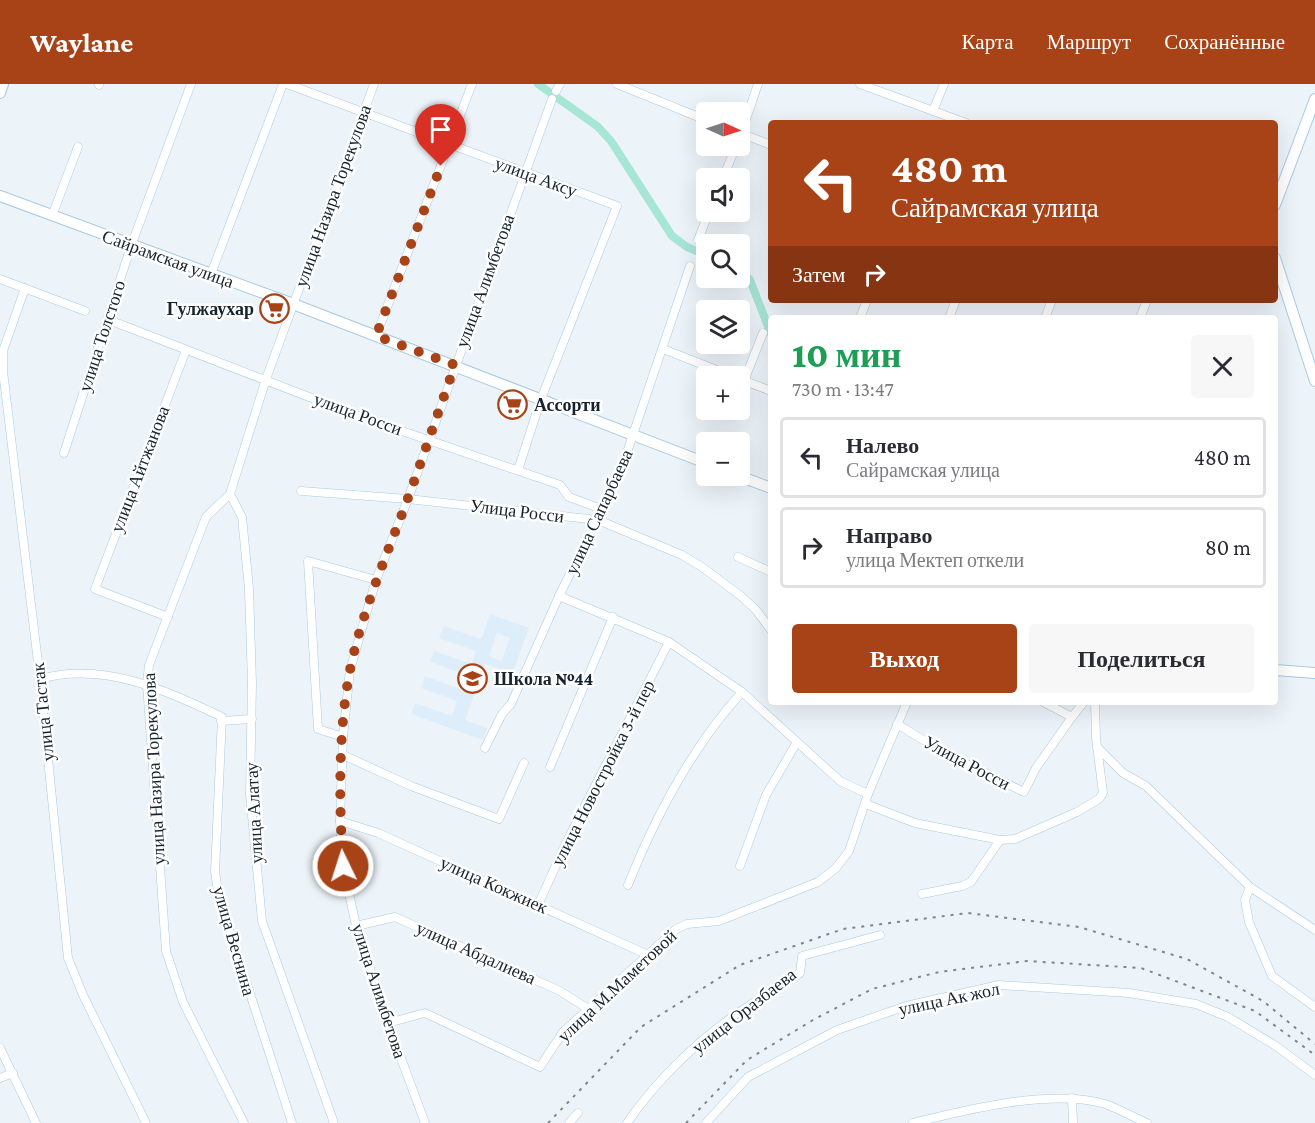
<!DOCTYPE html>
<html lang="ru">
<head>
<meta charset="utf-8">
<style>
	:root { --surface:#fff; --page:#f7f7f7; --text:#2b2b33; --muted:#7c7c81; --line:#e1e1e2; --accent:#a84217 }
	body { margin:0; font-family:"Crimson Pro",serif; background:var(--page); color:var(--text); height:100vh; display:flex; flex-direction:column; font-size:22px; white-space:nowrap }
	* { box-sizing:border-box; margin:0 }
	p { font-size:20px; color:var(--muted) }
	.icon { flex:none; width:33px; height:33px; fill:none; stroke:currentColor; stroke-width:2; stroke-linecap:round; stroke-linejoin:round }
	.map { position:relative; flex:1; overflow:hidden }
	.sheet { position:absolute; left:768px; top:231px; width:510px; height:390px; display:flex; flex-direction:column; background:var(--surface); border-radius:6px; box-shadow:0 6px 24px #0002 }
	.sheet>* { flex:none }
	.top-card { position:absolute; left:768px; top:36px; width:510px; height:183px; border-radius:6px; box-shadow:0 6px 24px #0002; background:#a84217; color:#fff; overflow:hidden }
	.needle { width:39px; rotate:93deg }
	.buttons { position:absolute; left:696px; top:18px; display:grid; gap:12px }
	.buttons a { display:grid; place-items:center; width:54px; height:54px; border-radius:6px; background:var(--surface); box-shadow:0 6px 24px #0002; font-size:30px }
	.pin { position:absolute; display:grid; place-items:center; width:51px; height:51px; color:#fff; margin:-62px -26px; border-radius:50% 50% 50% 0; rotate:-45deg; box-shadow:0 0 6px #0007 }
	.pin .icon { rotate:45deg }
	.me { position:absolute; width:66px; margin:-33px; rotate:356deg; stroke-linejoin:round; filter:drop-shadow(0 0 4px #0008) }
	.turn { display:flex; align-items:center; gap:21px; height:126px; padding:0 24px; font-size:27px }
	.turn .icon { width:78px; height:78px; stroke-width:2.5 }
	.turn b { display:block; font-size:42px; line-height:51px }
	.then { display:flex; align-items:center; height:57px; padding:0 24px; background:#0003; gap:12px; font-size:22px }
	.round { display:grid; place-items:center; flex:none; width:63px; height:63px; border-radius:6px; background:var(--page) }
	.summary { display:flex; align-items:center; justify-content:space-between; height:102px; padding:0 24px }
	h1 { font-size:36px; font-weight:800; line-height:45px; color:#1e9e55 }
	.cta { display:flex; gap:12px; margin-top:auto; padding:12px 24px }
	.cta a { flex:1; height:69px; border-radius:6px; background:var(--accent); color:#fff; font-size:24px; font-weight:800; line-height:69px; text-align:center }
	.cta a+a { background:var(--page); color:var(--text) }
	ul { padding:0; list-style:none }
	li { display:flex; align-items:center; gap:18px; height:81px; margin:0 12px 9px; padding:0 12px; border:3px solid var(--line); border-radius:6px }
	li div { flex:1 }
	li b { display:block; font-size:22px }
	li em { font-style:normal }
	header { display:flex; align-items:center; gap:36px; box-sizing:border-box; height:84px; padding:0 30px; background:var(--accent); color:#fff }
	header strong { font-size:28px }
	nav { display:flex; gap:33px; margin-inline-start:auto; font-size:21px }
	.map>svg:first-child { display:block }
	.built { fill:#ddedf9; fill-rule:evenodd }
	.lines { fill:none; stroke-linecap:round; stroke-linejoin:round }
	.canal { stroke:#a7e5d5; stroke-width:8 }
	.minor-casing { stroke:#a9cae2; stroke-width:9 }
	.secondary-casing { stroke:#a9cae2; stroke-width:12 }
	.minor { stroke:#fff; stroke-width:8 }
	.secondary { stroke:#fff; stroke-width:10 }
	.rail { stroke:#7c868d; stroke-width:2; stroke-dasharray:3 6; stroke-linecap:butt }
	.route { stroke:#a84217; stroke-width:10; stroke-dasharray:0 18 }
	.labels { text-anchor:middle; stroke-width:5; stroke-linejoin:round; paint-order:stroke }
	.street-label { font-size:18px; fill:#17242d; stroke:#fff }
	.poi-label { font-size:18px; font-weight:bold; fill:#17242d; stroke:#fff; text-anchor:start }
</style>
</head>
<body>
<header>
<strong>Waylane</strong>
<nav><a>Карта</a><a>Маршрут</a><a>Сохранённые</a></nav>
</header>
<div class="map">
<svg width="1315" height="1039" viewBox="0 0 1315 1039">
	<rect width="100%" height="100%" fill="#edf4f9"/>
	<path class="built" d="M 490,530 L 529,544 L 510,597 L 495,592 L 498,584 L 485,580 L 465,636 L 487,644 L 483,656 L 411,630 L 415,619 L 452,632 L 457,617 L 421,604 L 425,592 L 462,606 L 467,591 L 430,578 L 434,567 L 472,580 L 476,567 L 439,554 L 444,542 L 481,555 ZM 497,549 L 510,554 L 501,577 L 489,572 Z"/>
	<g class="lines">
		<g class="canal">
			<path d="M 538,0 L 597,42 L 611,57 L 672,152 L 687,163 L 706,171"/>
			<path d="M 740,185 L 750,196 L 771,250"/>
		</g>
		<defs>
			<g id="minor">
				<path d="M 287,0 L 617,122 L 541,315 L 518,386"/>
				<path d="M 617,0 L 706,36"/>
				<path d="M 860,0 L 966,39"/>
				<path d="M 99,1 L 99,0"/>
				<path d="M 556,7 L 560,0"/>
				<path d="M 933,27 L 944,0"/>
				<path d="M 740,49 L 771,61"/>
				<path d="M 740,53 L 758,0"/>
				<path d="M 723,94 L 736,62"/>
				<path d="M 52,132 L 78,63"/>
				<path d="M 698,156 L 709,128"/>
				<path d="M 211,190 L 283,0"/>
				<path d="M 0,195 L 85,227"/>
				<path d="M 25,204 L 3,267 L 3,287 L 40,595 L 68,874 L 83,911 L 146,1039"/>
				<path d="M 860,234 L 867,216"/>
				<path d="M 949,234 L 956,216"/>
				<path d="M 1045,234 L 1052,216"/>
				<path d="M 1140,234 L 1147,216"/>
				<path d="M 109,236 L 361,333 L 560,401 L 569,413 L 604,426"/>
				<path d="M 376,252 L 472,0"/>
				<path d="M 663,265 L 732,292"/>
				<path d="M 742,296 L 771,307"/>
				<path d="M 744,297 L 763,249"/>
				<path d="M 64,369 L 131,162 L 191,0"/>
				<path d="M 301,407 L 408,415 L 598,436 L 682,471 L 702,483 L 741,512 L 756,526 L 771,546"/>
				<path d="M 230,410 L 242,433 L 249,505 L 252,599 L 250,710 L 262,837 L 334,1039"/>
				<path d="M 738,473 L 771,488"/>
				<path d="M 559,512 L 669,558 L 742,608 L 840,697 L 868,710"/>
				<path d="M 168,533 L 95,505 L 186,266"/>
				<path d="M 40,595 C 103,577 165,606 222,633 L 215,788 L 219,814 L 292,1039"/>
				<path d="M 1043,618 L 1072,633 L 1084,618"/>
				<path d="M 221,637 L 252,635"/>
				<path d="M 897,640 L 948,671 L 1024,708 L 1036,684 L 1072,633"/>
				<path d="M 343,653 L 318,645 L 308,477 L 376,496"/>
				<path d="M 1097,663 L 1123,689 L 1146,702 L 1250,803 L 1315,846"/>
				<path d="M 485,664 L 502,630 L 511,620 L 559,512 L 620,389 L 690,182"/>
				<path d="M 343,671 L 411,702 L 499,735 L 524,679"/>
				<path d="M 550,683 L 613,533"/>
				<path d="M 866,720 L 915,739 L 1000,756 L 1015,755 L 1077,728 L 1099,715 L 1103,709 L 1096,654 L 1095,618"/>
				<path d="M 340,737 L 378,749 L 646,870"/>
				<path d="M 740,782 L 766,711 L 797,658"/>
				<path d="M 628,801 C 656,731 691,664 742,608"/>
				<path d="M 1250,803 L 1245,816 L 1249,838 L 1272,892 L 1315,923"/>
				<path d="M 922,810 L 962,802 L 971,798 L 1000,756"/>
				<path d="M 538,821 L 567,757 L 669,558"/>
				<path d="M 356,842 L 395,833 L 560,907 L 590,926"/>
				<path d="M 388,939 L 425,929 L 540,983 L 563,948 L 676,845 L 687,840 L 719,837 L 818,798 L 836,784 L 849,767 L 868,710 L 907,618"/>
				<path d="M 0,964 L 36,1039"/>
				<path d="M 0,994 L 13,989"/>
				<path d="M 1072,1014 L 1073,1039"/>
				<path d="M 244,1039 L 183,918 L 166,867 L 147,600 L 149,581 L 206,433 L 230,410 L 266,295 L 374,0"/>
				<path d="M 425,1039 L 388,939 L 356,842 L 343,781 L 340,737 L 343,653 L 350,586 L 376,496 L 408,415 L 552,15"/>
				<path d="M 569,1039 L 578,1029"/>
				<path d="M 627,1039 C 656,997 696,958 738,929 C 758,915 780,903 800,889 L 802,872 L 880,851"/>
				<path d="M 706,1039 L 748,993 L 837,946 L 906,922 L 999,901 L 1129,909 L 1196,920 L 1228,933 L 1276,962 L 1315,991"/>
				<path d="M 913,1039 C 965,1026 1052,1004 1105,1020 C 1119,1025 1133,1033 1147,1039"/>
			</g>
			<g id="secondary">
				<path d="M 0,9 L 3,0"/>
				<path d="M 0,112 L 293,220 L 706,379"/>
				<path d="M 1275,121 L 1315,15"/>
				<path d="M 1275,174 L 1315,297"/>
				<path d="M 739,392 L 771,404"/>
				<path d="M 1275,586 L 1315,589"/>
			</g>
		</defs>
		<use href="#minor" class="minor-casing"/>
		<use href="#secondary" class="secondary-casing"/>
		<use href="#minor" class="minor"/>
		<use href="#secondary" class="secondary"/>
		<g class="rail">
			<path d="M 548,1039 L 641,943 L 740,881 L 843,845 L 968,829 L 1079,843 L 1187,875 L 1263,917 L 1315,960"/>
			<path d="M 686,1039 L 747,976 L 813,936 L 872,905 L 939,888 L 1027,877 L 1141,884 L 1255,927 L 1315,971"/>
		</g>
	</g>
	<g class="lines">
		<path class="route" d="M 343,782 C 339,720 338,647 350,586 C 362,527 387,471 408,414 C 424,370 439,326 455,281 L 376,252 L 441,82"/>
	</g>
	<defs>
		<symbol id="supermarket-ring" viewBox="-11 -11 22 22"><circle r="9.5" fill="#fff" stroke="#a84217" stroke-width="1.5"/><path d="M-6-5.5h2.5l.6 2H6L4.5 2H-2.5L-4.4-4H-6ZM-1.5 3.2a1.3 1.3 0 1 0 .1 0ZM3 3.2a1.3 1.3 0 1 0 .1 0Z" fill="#a84217"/></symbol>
		<symbol id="school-ring" viewBox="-11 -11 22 22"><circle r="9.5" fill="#fff" stroke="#a84217" stroke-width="1.5"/><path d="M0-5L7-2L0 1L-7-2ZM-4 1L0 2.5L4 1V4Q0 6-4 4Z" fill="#a84217"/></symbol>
	</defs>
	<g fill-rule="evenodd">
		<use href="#supermarket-ring" x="258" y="208" width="33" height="33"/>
		<use href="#supermarket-ring" x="496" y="304" width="33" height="33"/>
		<use href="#school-ring" x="456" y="578" width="33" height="33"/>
	</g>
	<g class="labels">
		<g class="street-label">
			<text transform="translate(536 93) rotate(20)" y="6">улица Аксу</text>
			<text transform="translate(333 112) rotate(-70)" y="6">улица Назира Торекулова</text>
			<text transform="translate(168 175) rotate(20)" y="6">Сайрамская улица</text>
			<text transform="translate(485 197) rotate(-70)" y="6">улица Алимбетова</text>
			<text transform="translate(102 252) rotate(-72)" y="6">улица Толстого</text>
			<text transform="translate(358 330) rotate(20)" y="6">улица Росси</text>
			<text transform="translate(140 385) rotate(-69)" y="6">улица Айтжанова</text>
			<text transform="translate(517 427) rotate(7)" y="6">Улица Росси</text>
			<text transform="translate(599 428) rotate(-65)" y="6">улица Сапарбаева</text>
			<text transform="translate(43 628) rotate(-96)" y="6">улица Тастак</text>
			<text transform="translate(967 679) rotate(28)" y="6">Улица Росси</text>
			<text transform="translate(154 685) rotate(-93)" y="6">улица Назира Торекулова</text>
			<text transform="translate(603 689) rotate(-63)" y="6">улица Новостройка 3-й пер</text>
			<text transform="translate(254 729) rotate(-93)" y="6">улица Алатау</text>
			<text transform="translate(494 801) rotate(24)" y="6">улица Кокжиек</text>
			<text transform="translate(234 857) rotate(74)" y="6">улица Веснина</text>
			<text transform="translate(476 869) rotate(24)" y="6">улица Абдалиева</text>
			<text transform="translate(617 902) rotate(-43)" y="6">улица М.Маметовой</text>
			<text transform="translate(379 907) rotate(72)" y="6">улица Алимбетова</text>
			<text transform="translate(949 915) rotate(-12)" y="6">улица Ак жол</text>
			<text transform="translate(744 927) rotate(-38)" y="6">улица Оразбаева</text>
		</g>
		<g class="poi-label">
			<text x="254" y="231" text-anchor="end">Гулжаухар</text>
			<text x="534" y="327">Ассорти</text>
			<text x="494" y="601">Школа №44</text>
		</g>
	</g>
</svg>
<div class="buttons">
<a><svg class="needle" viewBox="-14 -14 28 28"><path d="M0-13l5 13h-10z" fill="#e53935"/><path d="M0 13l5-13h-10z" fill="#7c7c81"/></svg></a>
<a><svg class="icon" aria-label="sound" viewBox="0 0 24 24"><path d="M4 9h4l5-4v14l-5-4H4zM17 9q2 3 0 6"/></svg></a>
<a><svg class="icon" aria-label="search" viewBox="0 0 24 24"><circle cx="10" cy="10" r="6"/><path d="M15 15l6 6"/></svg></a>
<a><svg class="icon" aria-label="layers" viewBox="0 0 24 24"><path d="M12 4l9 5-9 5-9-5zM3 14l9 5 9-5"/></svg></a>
<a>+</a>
<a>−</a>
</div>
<div class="pin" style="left:441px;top:82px;background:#d93025"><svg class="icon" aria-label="arrive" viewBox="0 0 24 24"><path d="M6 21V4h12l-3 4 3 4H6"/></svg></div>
<svg class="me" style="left:343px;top:782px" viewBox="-20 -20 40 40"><circle r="17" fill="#a84217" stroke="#fff" stroke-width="3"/><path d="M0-11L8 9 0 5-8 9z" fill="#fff"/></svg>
<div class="top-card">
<div class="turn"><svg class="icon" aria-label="left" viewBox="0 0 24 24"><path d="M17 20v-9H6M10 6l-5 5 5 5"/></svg><div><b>480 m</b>Сайрамская улица</div></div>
<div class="then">Затем<svg class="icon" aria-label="right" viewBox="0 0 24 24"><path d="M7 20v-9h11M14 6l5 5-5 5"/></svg></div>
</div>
<section class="sheet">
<div class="summary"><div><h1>10 мин</h1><p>730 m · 13:47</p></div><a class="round"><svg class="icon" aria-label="close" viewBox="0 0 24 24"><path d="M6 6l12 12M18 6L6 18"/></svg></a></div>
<ul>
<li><svg class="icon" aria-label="left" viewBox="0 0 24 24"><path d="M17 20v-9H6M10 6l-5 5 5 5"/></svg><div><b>Налево</b><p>Сайрамская улица</p></div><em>480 m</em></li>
<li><svg class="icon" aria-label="right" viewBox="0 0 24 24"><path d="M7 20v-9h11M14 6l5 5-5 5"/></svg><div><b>Направо</b><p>улица Мектеп откели</p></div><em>80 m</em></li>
</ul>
<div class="cta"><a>Выход</a><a>Поделиться</a></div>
</section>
</div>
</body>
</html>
